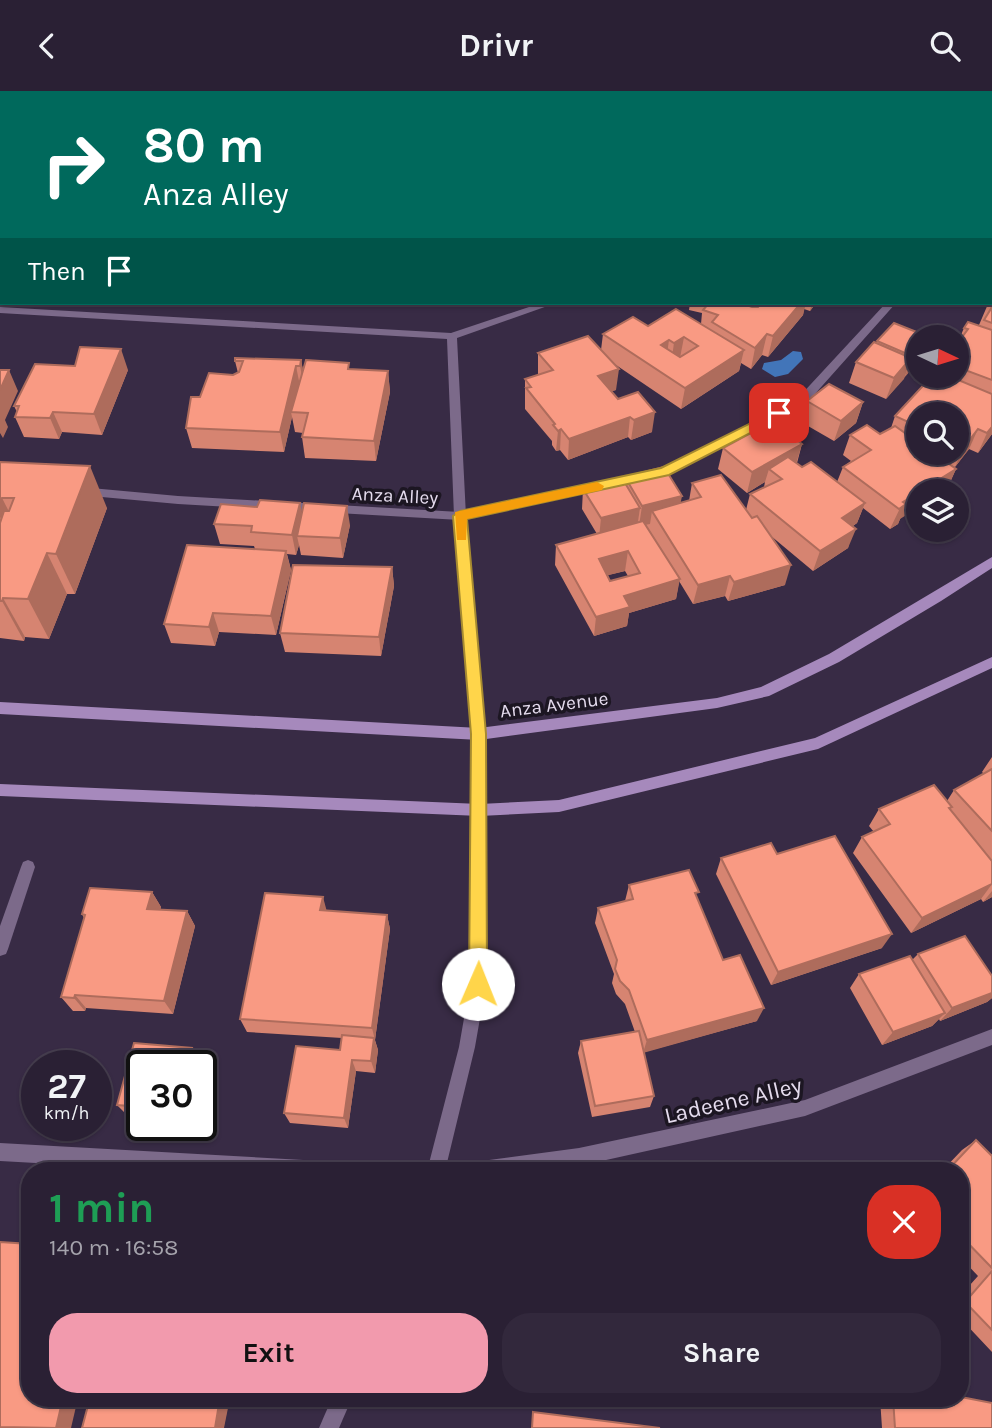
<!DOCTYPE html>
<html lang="en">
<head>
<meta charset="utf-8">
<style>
	:root { --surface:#2a2034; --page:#32283c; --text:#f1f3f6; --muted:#a5a3ac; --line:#463e4f; --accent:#f29aad }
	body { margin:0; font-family:Karla,sans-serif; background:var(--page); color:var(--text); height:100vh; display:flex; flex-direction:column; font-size:26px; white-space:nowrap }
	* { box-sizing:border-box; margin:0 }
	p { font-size:23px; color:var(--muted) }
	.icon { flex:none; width:38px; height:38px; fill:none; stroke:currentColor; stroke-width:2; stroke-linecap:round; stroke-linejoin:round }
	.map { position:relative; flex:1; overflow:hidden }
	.drawer { position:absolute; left:21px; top:1071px; width:948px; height:245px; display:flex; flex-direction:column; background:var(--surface); border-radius:28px; box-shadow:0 2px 5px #0004,0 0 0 2px var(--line) }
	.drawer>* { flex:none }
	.guide { position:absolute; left:0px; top:0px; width:992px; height:214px; box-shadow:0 2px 5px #0004,0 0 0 2px var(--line); background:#00695c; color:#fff; overflow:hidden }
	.needle { width:46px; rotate:94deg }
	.buttons { position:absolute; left:906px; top:234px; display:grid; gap:14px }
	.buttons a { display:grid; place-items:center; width:63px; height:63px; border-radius:50%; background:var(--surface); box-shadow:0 2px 5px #0004,0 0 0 2px var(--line); font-size:35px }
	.speed { position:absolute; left:21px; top:959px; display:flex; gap:14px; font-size:35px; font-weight:700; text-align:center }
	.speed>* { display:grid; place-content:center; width:91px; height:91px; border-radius:50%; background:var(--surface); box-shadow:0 2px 5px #0004,0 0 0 2px var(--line); line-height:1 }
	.speed small { font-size:18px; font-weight:400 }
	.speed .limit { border:4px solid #111; border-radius:10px; background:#fff; color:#111 }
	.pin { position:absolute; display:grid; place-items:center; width:60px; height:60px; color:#fff; margin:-30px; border-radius:14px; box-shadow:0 4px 10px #0006 }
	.me { position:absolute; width:77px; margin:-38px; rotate:1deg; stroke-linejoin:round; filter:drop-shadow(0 0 5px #0008) }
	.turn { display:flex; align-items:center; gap:24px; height:147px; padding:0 28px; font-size:32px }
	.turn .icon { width:91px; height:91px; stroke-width:2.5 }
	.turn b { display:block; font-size:49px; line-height:60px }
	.then { display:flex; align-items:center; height:66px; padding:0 28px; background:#0003; gap:14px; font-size:26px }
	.round { display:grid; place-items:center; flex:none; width:74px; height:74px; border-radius:28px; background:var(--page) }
	.overview { display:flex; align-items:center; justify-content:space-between; height:119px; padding:0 28px }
	h1 { font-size:42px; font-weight:700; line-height:52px; color:#1e9e55 }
	.primary-button { display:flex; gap:14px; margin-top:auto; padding:14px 28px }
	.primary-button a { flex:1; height:80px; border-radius:28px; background:var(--accent); color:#111; font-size:28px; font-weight:700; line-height:80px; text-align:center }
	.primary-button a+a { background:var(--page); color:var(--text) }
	header { display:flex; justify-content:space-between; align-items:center; height:91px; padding:0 28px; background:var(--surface); font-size:32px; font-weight:700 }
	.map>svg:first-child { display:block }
	.water { fill:#4275b9 }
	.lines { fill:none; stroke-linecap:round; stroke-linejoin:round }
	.lane { fill:#7c6a8a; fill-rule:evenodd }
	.street { fill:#7c6a8a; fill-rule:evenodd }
	.secondary { fill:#a689bc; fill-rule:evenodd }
	.wall { fill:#d68471; fill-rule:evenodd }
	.shaded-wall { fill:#ae6c5c }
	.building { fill:#f99a83; stroke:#ae6c5c; stroke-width:2; fill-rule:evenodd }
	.route { fill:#ffd54a; stroke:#a68a30; stroke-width:2 }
	.slow { fill:#f59e0b }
	.labels { text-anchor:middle; stroke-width:7; stroke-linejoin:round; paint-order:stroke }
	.street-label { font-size:19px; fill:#e5dcee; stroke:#1c1622 }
	.near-street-label { font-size:23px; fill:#e5dcee; stroke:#1c1622 }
</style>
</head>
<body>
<header><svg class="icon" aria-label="back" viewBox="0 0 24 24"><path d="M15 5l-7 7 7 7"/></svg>Drivr<svg class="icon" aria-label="search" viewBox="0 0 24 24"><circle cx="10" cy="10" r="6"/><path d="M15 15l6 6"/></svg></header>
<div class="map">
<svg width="992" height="1337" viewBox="0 0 992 1337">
	<rect width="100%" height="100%" fill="#382b45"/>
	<path class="water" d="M 793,260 L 801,261 L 803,268 L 788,283 L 775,286 L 762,278 L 764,272 L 781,269 Z"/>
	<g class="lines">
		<g class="lane">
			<path d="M 992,82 L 992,88 L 990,89 L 990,83 Z"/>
			<path d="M 886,212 L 896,212 L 806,313 L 665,385 L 460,429 L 178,413 L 80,404 L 74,400 L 80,396 L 178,405 L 460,421 L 662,378 L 798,307 Z"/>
			<path d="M 28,769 L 33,771 L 35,776 L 8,858 L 6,863 L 0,865 L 0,835 L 21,776 L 23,771 Z"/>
			<path d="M 992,938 L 992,954 L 805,1025 L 579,1075 L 541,1080 L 465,1080 L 468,1074 L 474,1071 L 579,1057 L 805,1009 Z"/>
			<path d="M 0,1052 L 339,1071 L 345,1074 L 348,1080 L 180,1080 L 0,1070 Z"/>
		</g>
		<g class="street">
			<path d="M 0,0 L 6,0 L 2,2 L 0,8 Z"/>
			<path d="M 427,0 L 436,0 L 437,2 L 428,2 Z"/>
			<path d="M 820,0 L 830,0 L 819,2 Z"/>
			<path d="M 541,212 L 556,212 L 457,247 L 466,425 L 486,643 L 486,893 L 475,956 L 445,1080 L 427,1080 L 459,956 L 470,893 L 472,643 L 454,425 L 447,248 L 0,222 L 0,216 L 451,242 Z"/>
			<path d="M 332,1307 L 352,1307 L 339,1337 L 319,1337 Z"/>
		</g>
		<g class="secondary">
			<path d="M 992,466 L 992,477 L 941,510 L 839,571 L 769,605 L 717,617 L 479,649 L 0,623 L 0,611 L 479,637 L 717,607 L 761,596 L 829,563 Z"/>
			<path d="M 992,566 L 992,577 L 818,658 L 559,721 L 480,725 L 0,705 L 0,693 L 480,713 L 559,709 L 815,647 Z"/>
		</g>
	</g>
	<g class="wall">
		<path d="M 523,0 L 573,0 L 570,2 L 530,2 Z"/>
		<rect x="575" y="0" width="156" height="2"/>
		<path d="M 893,0 L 992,0 L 992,30 L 990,31 L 990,2 L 893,2 Z"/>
		<path d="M 991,102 L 992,103 L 992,146 L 990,146 Z"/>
		<path d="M 992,207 L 992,343 L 978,362 L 969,358 L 955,376 L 950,374 L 956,378 L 947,398 L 943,401 L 919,401 L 900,428 L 898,433 L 890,438 L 863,417 L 857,432 L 853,435 L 848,457 L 813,480 L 771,445 L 785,494 L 728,510 L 725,505 L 693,513 L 679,490 L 676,508 L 629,522 L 627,535 L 594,545 L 555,474 L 556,454 L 597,443 L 582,418 L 583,398 L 624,391 L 625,386 L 681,412 L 689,410 L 692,392 L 746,419 L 750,403 L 764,396 L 765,391 L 747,402 L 718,378 L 723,357 L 802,353 L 797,372 L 802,376 L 837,391 L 843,376 L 851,370 L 843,364 L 850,344 L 880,343 L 891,337 L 895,325 L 932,285 L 957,285 L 957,253 L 964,237 L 981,236 L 981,235 L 979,234 L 988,213 ZM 919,324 L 957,324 L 957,362 L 919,362 ZM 625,480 L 628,485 L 610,490 L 608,484 Z"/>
		<path d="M 690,212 L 816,212 L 810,220 L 804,218 L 803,224 L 768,266 L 762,264 L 751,278 L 741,272 L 739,280 L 681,318 L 613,272 L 616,299 L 611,300 L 652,341 L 631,349 L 628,346 L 568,369 L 560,359 L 556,360 L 552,354 L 552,350 L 525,318 L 525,288 L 539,284 L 538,283 L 538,262 L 601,259 L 603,243 L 648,235 L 701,233 L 702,222 L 689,219 Z"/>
		<path d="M 894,232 L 919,269 L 886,308 L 849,292 L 856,271 L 876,252 Z"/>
		<path d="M 301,269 L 303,279 L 350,278 L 388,280 L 390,301 L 376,370 L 305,367 L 302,346 L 303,342 L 295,341 L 292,326 L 284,361 L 192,357 L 186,337 L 200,306 L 238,282 L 235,270 Z"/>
		<path d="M 128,279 L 102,344 L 62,341 L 59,348 L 24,346 L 15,326 L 17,321 L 14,315 Z"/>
		<path d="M 807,310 L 863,311 L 856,332 L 834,350 L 801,331 Z"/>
		<path d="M 0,371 L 107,417 L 75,503 L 67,503 L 49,548 L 25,546 L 24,550 L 0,547 Z"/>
		<path d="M 302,422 L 350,434 L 343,467 L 301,464 L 299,454 L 296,464 L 287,463 L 291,479 L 276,544 L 219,541 L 215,555 L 171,552 L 164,533 L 255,458 L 254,455 L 220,453 L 214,433 Z"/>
		<path d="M 392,476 L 394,495 L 381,565 L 285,561 L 280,542 Z"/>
		<path d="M 992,666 L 992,806 L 983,811 L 981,808 L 911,842 L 853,762 L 862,746 L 874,741 L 869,735 L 879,718 L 947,710 L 954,699 L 984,683 L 982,681 Z"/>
		<path d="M 777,763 L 882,857 L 771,894 L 716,783 L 721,767 Z"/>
		<path d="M 629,794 L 697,807 L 723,869 L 757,930 L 644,961 L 654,1005 L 650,1016 L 592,1026 L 578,962 L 581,950 L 635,941 L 625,913 L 616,903 L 612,892 L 614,883 L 595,832 L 598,817 L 625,810 Z"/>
		<path d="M 152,801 L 161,816 L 160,819 L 187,820 L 195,835 L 173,923 L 86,917 L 85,920 L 73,920 L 61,906 L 84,827 L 82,823 Z"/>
		<path d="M 327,820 L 387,824 L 390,838 L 375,949 L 378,959 L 375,982 L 356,980 L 348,1037 L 290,1032 L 284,1022 L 340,959 L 342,947 L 247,941 L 240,928 Z"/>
		<path d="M 918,863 L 992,885 L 992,907 L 987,911 L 940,930 L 939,928 L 932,935 L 882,954 L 850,897 L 859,883 L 912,869 Z"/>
		<path d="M 134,952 L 192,957 L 201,969 L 200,975 L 142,975 L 142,1026 L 128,1025 L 117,1014 Z"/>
		<path d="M 976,1049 L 991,1064 L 992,1063 L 992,1261 L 961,1228 L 961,1204 L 978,1185 L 961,1167 L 961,1080 L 942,1080 L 962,1059 Z"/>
		<path d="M 880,1307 L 916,1307 L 938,1311 L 937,1308 L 961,1307 L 992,1337 L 882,1337 Z"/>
	</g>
	<g class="shaded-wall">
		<path d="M 286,0 L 354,0 L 346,2 L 286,2 Z"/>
		<path d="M 562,0 L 573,0 L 570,2 L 562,2 Z"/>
		<path d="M 992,14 L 992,30 L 990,31 L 990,15 Z"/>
		<path d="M 801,212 L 806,212 L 803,224 L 768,266 L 773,245 Z"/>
		<path d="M 812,212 L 816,212 L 810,220 Z"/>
		<path d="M 767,243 L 762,264 L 751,278 L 755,257 Z"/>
		<path d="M 684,246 L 680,267 L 671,273 L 674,252 Z"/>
		<path d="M 669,249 L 666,270 L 661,254 Z"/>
		<path d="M 919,257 L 919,269 L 905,286 L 912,265 Z"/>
		<path d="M 121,258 L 128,279 L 102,344 L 94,323 Z"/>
		<path d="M 744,259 L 739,280 L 681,318 L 685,297 Z"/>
		<path d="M 911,267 L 904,288 L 886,308 L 894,287 Z"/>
		<path d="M 301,269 L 305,290 L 304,295 L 300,275 Z"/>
		<path d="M 296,275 L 300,295 L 291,321 L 292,326 L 284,361 L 280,341 Z"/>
		<path d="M 619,278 L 616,299 L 596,306 L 598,285 Z"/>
		<path d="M 9,279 L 18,300 L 5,329 L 8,336 L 3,347 L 0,342 L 0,299 Z"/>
		<path d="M 388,280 L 390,301 L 376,370 L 374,350 Z"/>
		<path d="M 863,311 L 856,332 L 834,350 L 841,330 Z"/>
		<path d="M 53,321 L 62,341 L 59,348 L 50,327 Z"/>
		<path d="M 655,321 L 652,341 L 631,349 L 634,329 Z"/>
		<path d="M 630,326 L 628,346 L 568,369 L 569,348 Z"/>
		<path d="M 992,336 L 992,343 L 978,362 L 987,342 Z"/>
		<path d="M 561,338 L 560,359 L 556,360 L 558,340 Z"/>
		<path d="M 978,338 L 969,358 L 955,376 L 964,356 Z"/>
		<path d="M 802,353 L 796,373 L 769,378 L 765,391 L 747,402 L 752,381 Z"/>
		<path d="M 90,375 L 107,417 L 75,503 L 56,463 Z"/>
		<path d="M 956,378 L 947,398 L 943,401 L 920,401 Z"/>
		<path d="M 919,401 L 919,416 L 900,428 L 898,433 L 890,438 L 903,411 Z"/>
		<path d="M 682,405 L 678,425 L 652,420 L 650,433 L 639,435 L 642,415 Z"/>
		<path d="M 2,407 L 23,448 L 18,460 L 0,426 L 0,411 Z"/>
		<path d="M 300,412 L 304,432 L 297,445 L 299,454 L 296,464 L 292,444 Z"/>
		<path d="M 865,412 L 857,432 L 835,446 L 842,427 Z"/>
		<path d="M 347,415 L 350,434 L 343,467 L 340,447 Z"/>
		<path d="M 640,417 L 637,437 L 599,447 L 601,427 Z"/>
		<path d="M 856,438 L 848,457 L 813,480 L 820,460 Z"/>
		<path d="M 286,460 L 291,479 L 276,544 L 271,525 Z"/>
		<path d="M 628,460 L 625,480 L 597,487 L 599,468 Z"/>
		<path d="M 47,462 L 67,503 L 49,548 L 28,508 Z"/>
		<path d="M 791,474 L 785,494 L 728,510 L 734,491 Z"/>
		<path d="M 392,476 L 394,495 L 381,565 L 379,546 Z"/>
		<path d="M 730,485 L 725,505 L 693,513 L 698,494 Z"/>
		<path d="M 680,488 L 676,508 L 629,522 L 627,535 L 594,545 L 596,526 L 624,505 Z"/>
		<path d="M 3,507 L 25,546 L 24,550 L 2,510 Z"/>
		<path d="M 213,522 L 219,541 L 215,555 L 209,536 Z"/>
		<path d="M 992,793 L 981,808 L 911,842 L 922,827 Z"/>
		<path d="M 992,800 L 992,806 L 983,811 Z"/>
		<path d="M 152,801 L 161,816 L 156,833 L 147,818 Z"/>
		<path d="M 323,806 L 327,821 L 320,819 Z"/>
		<path d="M 187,820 L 195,835 L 173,923 L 164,910 Z"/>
		<path d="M 387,824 L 390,838 L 375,949 L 372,937 Z"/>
		<path d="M 892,843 L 882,857 L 771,894 L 778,881 Z"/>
		<path d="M 992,902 L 992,907 L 987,911 L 940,930 L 952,917 Z"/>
		<path d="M 75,904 L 86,917 L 85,920 L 74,907 Z"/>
		<path d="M 764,917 L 757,930 L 643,962 L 647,949 Z"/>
		<path d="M 945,922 L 932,935 L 882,954 L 893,941 Z"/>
		<path d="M 374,947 L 378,959 L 375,982 L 371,970 Z"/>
		<path d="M 192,957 L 201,969 L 200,975 L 188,975 Z"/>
		<path d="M 352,969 L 356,980 L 348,1037 L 344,1027 Z"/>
		<path d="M 63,1307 L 78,1307 L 71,1337 L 56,1337 Z"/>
		<path d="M 220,1307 L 230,1307 L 224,1337 L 215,1337 Z"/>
	</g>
	<g class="building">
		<path d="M 58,0 L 175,0 L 174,2 L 57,2 Z"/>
		<path d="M 316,0 L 388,0 L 391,2 L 311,2 Z"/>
		<path d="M 588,0 L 640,0 L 638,2 L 586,2 Z"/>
		<path d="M 649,0 L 730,0 L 728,2 L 647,2 Z"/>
		<path d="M 894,0 L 942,0 L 946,2 L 898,2 Z"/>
		<path d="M 957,0 L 992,0 L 992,14 L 990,15 L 990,2 L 961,2 Z"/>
		<path d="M 990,103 L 992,103 L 992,123 L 990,122 Z"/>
		<path d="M 709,212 L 741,212 L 752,216 L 758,216 L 761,212 L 801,212 L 773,245 L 767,243 L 755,257 L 712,231 L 718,224 L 703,219 Z"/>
		<path d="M 992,216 L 992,232 L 984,229 Z"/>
		<path d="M 676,218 L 744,259 L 685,297 L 603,243 L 633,226 L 648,235 ZM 684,246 L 698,255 L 680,266 L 661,254 L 669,249 L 674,252 Z"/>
		<path d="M 968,231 L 992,239 L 992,289 L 957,276 L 957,253 L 968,238 L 964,237 Z"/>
		<path d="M 894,232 L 929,246 L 919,247 L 919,257 L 912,265 L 877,250 Z"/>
		<path d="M 588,245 L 619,278 L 598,285 L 618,308 L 638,301 L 655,321 L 634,329 L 630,326 L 569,348 L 561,338 L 558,340 L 553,334 L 555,333 L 526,297 L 531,296 L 525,288 L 553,279 L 538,262 Z"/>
		<path d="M 874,251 L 911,267 L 894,287 L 856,271 Z"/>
		<path d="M 80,256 L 121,258 L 94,323 L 53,321 L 50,327 L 15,326 L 19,315 L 14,315 L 35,273 L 75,275 Z"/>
		<path d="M 235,267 L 301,269 L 300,275 L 296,275 L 280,341 L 186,337 L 191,306 L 200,306 L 209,282 L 233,284 L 239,281 L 243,270 L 235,270 Z"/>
		<path d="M 306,269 L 349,272 L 348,278 L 388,280 L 374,350 L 302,346 L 308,322 L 291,321 Z"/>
		<path d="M 0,279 L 9,279 L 0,299 Z"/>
		<path d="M 932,285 L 949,285 L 992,303 L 992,336 L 987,342 L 978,338 L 964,356 L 957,353 L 957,324 L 919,324 L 919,336 L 895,325 Z"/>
		<path d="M 829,293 L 863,311 L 841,330 L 807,310 Z"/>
		<path d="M 773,330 L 802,353 L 752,381 L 723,357 Z"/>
		<path d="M 867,334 L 880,343 L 895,335 L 919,352 L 919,362 L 934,362 L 956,378 L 903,411 L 906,413 L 899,418 L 843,376 L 871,359 L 850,344 Z"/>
		<path d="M 788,366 L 802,376 L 811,371 L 865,412 L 842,427 L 856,438 L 820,460 L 750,403 L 782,388 L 769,378 Z"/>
		<path d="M 0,371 L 90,375 L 56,463 L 47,462 L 28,508 L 3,507 L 2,510 L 0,510 L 0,432 L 4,420 L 9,420 L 14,407 L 2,407 L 0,411 Z"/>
		<path d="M 664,376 L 682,405 L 642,415 L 625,386 Z"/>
		<path d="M 721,384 L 752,427 L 757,425 L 791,474 L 734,491 L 730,485 L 698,494 L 652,420 L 701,406 L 692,392 Z"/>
		<path d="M 622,387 L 640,417 L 601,427 L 583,398 Z"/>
		<path d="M 260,409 L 300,412 L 292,444 L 251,441 L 252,435 L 214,433 L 221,413 L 257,416 Z"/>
		<path d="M 304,412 L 347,415 L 340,447 L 297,445 Z"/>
		<path d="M 643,430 L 680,488 L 624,505 L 630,516 L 596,526 L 556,454 ZM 628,460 L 640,482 L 610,490 L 599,468 Z"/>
		<path d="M 187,454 L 286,460 L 271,525 L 213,522 L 209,536 L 164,533 Z"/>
		<path d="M 293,474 L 392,476 L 379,546 L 280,542 Z"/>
		<path d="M 992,678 L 992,740 L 954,699 Z"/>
		<path d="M 934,694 L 952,716 L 949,717 L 992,770 L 992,793 L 922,827 L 862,746 L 890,733 L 879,718 Z"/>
		<path d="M 835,745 L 892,843 L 778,881 L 721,767 L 771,752 L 777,763 Z"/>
		<path d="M 689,779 L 699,801 L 695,802 L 723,869 L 740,864 L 764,917 L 647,949 L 629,899 L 620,890 L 615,878 L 617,869 L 598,817 L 633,808 L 629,794 Z"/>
		<path d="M 90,797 L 152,801 L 147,818 L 187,820 L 164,910 L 75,904 L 74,907 L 61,906 L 85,824 L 82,823 Z"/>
		<path d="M 265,802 L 323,806 L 320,819 L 387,824 L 372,937 L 240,928 Z"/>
		<path d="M 965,845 L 992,885 L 992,902 L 952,917 L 918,863 Z"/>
		<path d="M 910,865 L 945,922 L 893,941 L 859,883 Z"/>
		<path d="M 639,940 L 654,1005 L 595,1015 L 581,950 Z"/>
		<path d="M 342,944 L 374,947 L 371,970 L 352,969 L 344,1027 L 284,1022 L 296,955 L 340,959 Z"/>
		<path d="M 134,952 L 192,957 L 188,975 L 142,975 L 142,1016 L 117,1014 Z"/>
		<path d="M 976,1049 L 992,1065 L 992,1177 L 961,1145 L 961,1080 L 947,1080 Z"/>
		<path d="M 0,1151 L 30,1153 L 30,1307 L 63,1307 L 56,1337 L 0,1336 Z"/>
		<path d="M 992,1180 L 992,1239 L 965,1211 Z"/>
		<path d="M 961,1306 L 992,1312 L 992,1337 L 895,1337 L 893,1307 L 916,1307 L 954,1314 L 953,1307 L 961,1307 Z"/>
		<path d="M 90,1307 L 220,1307 L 215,1337 L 82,1337 Z"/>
		<path d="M 533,1321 L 660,1337 L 532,1337 Z"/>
	</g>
	<path class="route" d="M 779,318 L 785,322 L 783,325 L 669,384 L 467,428 L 486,643 L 487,893 L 485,899 L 478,901 L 472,899 L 469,893 L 471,643 L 453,425 L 460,420 L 661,377 Z"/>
	<path class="slow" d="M 597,391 L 604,395 L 602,399 L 467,428 L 466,449 L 457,449 L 455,421 Z"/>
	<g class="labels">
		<g class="street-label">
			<text transform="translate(395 404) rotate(3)" y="7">Anza Alley</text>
			<text transform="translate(554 613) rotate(-7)" y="7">Anza Avenue</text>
		</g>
		<g class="near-street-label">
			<text transform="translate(733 1009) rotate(-13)" y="8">Ladeene Alley</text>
		</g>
	</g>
</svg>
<div class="buttons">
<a><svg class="needle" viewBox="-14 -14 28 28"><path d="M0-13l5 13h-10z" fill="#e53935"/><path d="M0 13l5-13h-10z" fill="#a5a3ac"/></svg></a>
<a><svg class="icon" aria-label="search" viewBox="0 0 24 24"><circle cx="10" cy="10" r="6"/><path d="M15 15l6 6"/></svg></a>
<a><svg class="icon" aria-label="layers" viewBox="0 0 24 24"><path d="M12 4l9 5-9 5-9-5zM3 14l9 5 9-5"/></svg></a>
</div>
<div class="speed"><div>27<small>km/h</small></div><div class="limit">30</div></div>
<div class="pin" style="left:779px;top:322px;background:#d93025"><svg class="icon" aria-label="arrive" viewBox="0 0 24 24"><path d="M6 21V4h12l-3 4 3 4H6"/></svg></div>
<svg class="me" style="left:478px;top:893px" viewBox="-20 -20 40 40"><circle r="19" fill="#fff"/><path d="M0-13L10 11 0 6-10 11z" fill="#ffd54a"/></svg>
<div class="guide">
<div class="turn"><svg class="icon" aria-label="right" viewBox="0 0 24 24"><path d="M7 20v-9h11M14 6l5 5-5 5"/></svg><div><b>80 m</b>Anza Alley</div></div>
<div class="then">Then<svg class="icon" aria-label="arrive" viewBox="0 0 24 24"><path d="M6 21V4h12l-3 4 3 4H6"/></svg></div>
</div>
<section class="drawer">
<div class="overview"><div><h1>1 min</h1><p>140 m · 16:58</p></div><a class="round" style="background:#d93025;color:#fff"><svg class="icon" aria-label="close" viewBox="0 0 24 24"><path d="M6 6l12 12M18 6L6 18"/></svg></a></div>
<div class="primary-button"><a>Exit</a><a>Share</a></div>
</section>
</div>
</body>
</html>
